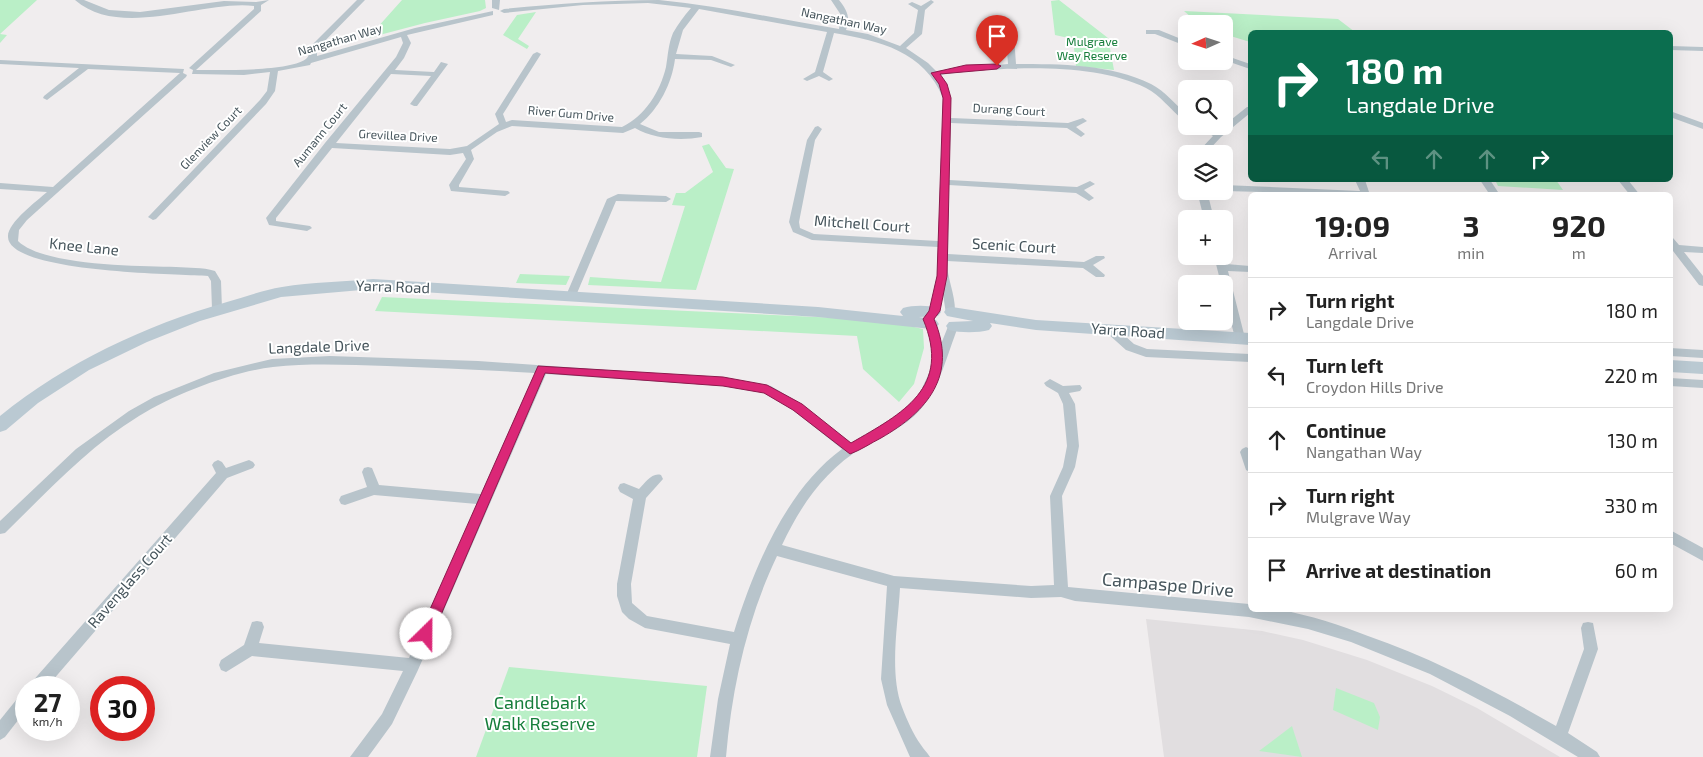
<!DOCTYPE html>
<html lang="en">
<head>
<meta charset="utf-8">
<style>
	:root { --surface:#fff; --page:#f6f6f6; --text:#222; --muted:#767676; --line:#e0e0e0 }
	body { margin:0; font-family:"Exo 2",sans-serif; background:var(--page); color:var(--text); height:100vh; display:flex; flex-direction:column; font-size:19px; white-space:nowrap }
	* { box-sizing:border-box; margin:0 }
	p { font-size:16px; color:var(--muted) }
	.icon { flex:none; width:28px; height:28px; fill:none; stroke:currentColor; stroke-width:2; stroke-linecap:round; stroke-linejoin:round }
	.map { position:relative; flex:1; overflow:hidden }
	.sheet { position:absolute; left:1248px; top:192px; width:425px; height:420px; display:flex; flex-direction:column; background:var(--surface); border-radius:8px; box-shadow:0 5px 20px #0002 }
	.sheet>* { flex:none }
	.hud { position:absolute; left:1248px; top:30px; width:425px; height:152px; border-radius:8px; box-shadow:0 5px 20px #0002; background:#0b6e4f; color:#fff; overflow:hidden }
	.needle { width:32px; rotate:267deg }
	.fabs { position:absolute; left:1178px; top:15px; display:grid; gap:10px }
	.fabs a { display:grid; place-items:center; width:55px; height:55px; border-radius:8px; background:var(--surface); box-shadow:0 5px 20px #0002; font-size:25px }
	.speed { position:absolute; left:15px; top:676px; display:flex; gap:10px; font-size:25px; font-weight:700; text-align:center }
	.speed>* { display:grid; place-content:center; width:65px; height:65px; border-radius:50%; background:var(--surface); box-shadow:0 5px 20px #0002; line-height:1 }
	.speed small { font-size:12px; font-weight:400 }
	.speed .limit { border:8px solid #d22; background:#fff; color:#111 }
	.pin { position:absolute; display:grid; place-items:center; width:42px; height:42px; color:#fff; margin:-51px -21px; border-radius:50% 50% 50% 0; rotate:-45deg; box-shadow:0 0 5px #0007 }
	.pin .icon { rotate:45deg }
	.me { position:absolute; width:55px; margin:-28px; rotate:23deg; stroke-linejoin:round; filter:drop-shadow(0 0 4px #0008) }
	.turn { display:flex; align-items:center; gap:18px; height:105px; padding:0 15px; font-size:22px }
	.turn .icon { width:65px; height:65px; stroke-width:2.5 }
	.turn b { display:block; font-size:35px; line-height:42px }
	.lanes { display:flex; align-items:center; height:48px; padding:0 15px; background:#0003; justify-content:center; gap:25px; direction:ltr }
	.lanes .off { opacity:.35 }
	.eta { display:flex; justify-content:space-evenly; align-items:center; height:85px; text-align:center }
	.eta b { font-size:30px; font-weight:700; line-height:35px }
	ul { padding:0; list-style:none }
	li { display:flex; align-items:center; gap:15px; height:65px; padding:0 15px; border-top:1px solid var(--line) }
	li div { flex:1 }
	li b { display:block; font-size:19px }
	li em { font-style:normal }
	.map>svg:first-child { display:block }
	.education { fill:#e1dee0 }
	.green { fill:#baefc7 }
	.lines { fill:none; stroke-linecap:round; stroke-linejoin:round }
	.minor { fill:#b8c4cb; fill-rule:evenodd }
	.secondary { fill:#bac9d2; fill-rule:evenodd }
	.route { fill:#db2777; stroke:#8e194d }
	.labels { text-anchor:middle; stroke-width:4; stroke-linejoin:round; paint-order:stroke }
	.far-street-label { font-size:12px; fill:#45545b; stroke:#fff }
	.far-park-label { font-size:12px; fill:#157d3a; stroke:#fff }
	.street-label { font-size:15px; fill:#45545b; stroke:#fff }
	.near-street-label { font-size:18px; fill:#45545b; stroke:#fff }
	.near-park-label { font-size:18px; fill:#157d3a; stroke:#fff }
</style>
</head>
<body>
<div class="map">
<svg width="1703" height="757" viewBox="0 0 1703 757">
	<rect width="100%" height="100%" fill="#f0edee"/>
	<path class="education" d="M 1146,619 L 1262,631 L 1303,640 L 1367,660 L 1432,686 L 1477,708 L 1560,757 L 1164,757 Z"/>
	<g class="green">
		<path d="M 0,0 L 37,0 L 0,34 L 7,35 L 0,43 Z"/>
		<path d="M 402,0 L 485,0 L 486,8 L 480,11 L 425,23 L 368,38 Z"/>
		<path d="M 1059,0 L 1108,38 L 1114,70 L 1076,66 L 1073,39 L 1055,35 L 1051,1 Z"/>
		<path d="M 1184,11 L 1338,19 L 1355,32 L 1250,32 L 1250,42 L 1224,34 L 1224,24 L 1199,24 Z"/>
		<path d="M 536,12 L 518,39 L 529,46 L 527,49 L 503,35 L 517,15 Z"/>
		<path d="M 709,144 L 726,168 L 734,169 L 696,290 L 588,285 L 590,277 L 661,282 L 685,206 L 672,205 L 676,193 L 685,193 L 713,172 L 702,146 Z"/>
		<path d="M 1495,180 L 1556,180 L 1563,190 L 1498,186 Z"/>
		<path d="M 520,274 L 570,276 L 566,285 L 516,283 Z"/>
		<path d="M 382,297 L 860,319 L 896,323 L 923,329 L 924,348 L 914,384 L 899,402 L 863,369 L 857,336 L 375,311 Z"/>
		<path d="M 509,667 L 707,686 L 697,757 L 476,757 Z"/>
		<path d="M 1336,688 L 1374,703 L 1380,717 L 1378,730 L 1333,710 Z"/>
		<path d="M 1292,726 L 1302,757 L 1259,751 Z"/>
	</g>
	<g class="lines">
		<g class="minor">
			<path d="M 75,0 L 84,0 L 109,10 L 140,12 L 224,1 L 256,2 L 269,0 L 261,5 L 261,11 L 196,70 C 217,70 293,72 307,58 C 310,55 309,51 310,47 L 357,0 L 365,0 L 317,49 L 317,56 L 415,28 L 493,11 L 493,15 L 407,35 L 411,43 L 404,58 L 395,70 L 434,72 L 441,62 L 448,64 L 417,106 L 414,106 L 410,104 L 431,76 L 391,74 L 336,143 L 450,149 L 467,146 L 499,124 L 495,114 L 533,54 L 537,52 L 541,54 L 503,114 L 506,122 L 512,120 L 622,127 C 645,116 660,92 666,67 C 668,56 668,45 673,33 C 678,24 684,16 691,8 L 648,3 L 583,5 L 504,13 L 500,11 L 504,9 C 555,4 608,0 659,0 C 719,6 779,19 839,29 L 841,15 L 831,0 L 839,0 C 847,10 851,18 846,30 L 868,34 L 900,46 L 914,33 L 918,10 L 908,4 L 912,2 L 921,6 L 931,0 L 934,2 L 925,10 L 922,34 L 906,48 L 928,63 L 936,71 L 1008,64 L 1006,37 L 1010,35 L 1014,37 L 1016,64 C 1060,64 1111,64 1151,84 C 1165,91 1175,104 1186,114 L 1186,120 L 1183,120 C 1171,110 1160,95 1146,88 C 1093,61 997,67 939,75 L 951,98 L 951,118 L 1068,123 L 1083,118 L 1087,121 L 1076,127 L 1085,134 L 1081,137 L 1067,128 L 951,123 L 949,180 L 1077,187 L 1090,181 L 1095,184 L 1084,190 L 1094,198 L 1089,201 L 1076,193 L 949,185 L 948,254 L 1084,262 L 1096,256 L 1104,256 L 1105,258 L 1093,265 L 1105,275 L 1104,277 L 1096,277 L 1083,268 L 947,261 C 947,279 955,293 955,311 L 950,315 L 946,314 L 943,294 L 939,311 L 934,315 L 929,311 L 937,276 L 938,247 L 812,240 L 793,232 L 789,222 L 807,140 L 815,127 L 818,126 L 822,129 L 815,140 L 799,222 L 800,228 L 814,234 L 938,241 L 943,98 C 924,51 880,41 834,33 L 823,72 L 833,79 L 829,81 L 819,76 L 807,81 L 803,79 L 815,72 L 827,32 L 699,9 L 683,30 L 676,54 L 712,56 L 735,65 L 731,67 L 711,60 L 675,59 C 672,83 659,109 640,124 L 659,132 L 699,132 L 702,133 L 702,137 C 680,141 654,139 635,128 L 623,133 L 512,126 L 497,132 L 471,150 L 474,159 L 459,185 L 459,187 L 508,191 L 510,193 L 505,196 L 451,191 L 449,185 L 466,159 L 463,153 L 450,155 L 332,148 L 276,218 L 276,221 L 310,226 L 312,228 L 307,231 L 269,225 L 266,218 L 325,143 L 396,57 L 403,43 L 401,37 L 311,63 L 310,65 L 278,71 L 275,91 L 266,104 L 156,219 L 153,220 L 148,217 L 150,215 L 260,100 L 267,91 L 270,72 L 244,75 L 195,74 L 192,74 L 193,70 L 189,68 L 254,9 L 254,6 C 202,0 121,40 75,0 Z"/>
			<path d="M 492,0 L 500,0 L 499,10 L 492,8 Z"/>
			<path d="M 1146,30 L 1159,30 L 1186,41 L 1186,46 L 1155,34 L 1146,34 Z"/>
			<path d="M 1670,46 L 1703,47 L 1703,51 L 1670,50 Z"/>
			<path d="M 1224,55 L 1250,64 L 1250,69 L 1224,60 Z"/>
			<path d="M 0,60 L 184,69 L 183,73 L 187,75 L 186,77 L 27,220 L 19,230 L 18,241 C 43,266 139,266 176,267 C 189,268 202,267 215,271 L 221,281 L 222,309 L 221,312 L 217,313 L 212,309 L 211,281 L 208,276 C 179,274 9,273 8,237 C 7,223 37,201 47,192 L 0,189 L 0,183 L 53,187 L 180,73 L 88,69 L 47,100 L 43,98 L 44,96 L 79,68 L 0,64 Z"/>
			<path d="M 1247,107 L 1250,107 L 1250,113 L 1221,137 L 1205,154 L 1196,154 L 1213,136 L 1197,126 L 1208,126 L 1217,131 Z"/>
			<path d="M 1670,111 L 1703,123 L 1703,129 L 1670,117 Z"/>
			<path d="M 1355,180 L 1365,180 L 1370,195 L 1224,191 L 1224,185 L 1360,191 Z"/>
			<path d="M 1480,180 L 1490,180 L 1500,195 L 1490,195 Z"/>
			<path d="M 1618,180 L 1628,180 L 1640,195 L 1630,195 Z"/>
			<path d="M 1197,191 L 1207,191 L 1214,219 L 1204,219 Z"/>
			<path d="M 618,194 L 666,196 L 671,199 L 666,202 L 616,201 L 575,298 L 574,301 L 566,301 L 565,298 L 607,199 Z"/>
			<path d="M 1670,237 L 1673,238 L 1679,245 L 1703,247 L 1703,253 L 1684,252 L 1703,276 L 1703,286 L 1699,285 L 1670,247 Z"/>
			<path d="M 1214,256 L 1224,256 L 1226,264 L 1250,266 L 1250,272 L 1228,271 L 1245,338 L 1244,341 L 1236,341 L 1235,338 L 1224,295 L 1224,284 L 1221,284 Z"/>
			<path d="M 932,321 L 937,325 L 941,344 L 949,324 L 957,324 L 958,327 C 947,355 940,387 920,410 C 905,427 883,436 863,447 C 824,471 801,505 782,545 L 894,576 L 1031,586 L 1054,585 L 1050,496 L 1063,467 L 1067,446 L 1063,404 L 1058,393 L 1046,386 L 1044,383 L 1050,379 L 1063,386 L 1080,385 L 1082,388 L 1080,391 L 1069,393 L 1075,404 L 1079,446 L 1075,467 L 1062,496 L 1068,587 L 1249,604 L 1250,610 C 1260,610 1271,609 1280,610 C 1310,615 1340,625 1368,636 C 1434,659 1495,691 1556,726 L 1584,649 L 1581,628 L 1583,623 L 1588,622 L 1593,623 L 1598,649 L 1568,733 L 1597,752 L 1600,757 L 1578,757 L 1510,716 L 1430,674 L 1351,642 L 1308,629 L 1249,617 L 1075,601 L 1061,597 L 1031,598 L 900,588 C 898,625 889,672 902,707 C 907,720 913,734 921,745 C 924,750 927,752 930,757 L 910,757 L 887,705 L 881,679 L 887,586 L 777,556 C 747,619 732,687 726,757 L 710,757 L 718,699 L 730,644 L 645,628 L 629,619 L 622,612 L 617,596 L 617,584 L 633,499 L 620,492 L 618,488 L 620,484 L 624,483 L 639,489 C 645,483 652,472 661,475 L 663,479 L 646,498 L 631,584 L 632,603 L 647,616 L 734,632 C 754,568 786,490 842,449 L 793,410 L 764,393 L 723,386 L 546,374 L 418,670 L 392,724 L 368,757 L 350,757 L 382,714 L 403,671 L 252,656 L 226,672 L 221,670 L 219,665 L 221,660 L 244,645 L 252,622 L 257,621 L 262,622 L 264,627 L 259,643 L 409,658 L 477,504 L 374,495 L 345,505 L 341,504 L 339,500 L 341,496 L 367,487 L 362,472 L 364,468 L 368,467 L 372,468 L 379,485 L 481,494 L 535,373 C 485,370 436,368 387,366 C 349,365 311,363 273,367 C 231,372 175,394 139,416 C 88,447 47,492 5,533 L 0,534 L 0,521 L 76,449 L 129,411 L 154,397 L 214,373 L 272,359 L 330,356 L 478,361 L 723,378 L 771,386 L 801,404 L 851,443 L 898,416 L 919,395 L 934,362 L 927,325 Z"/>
			<path d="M 1111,326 L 1115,327 L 1134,344 L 1147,349 L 1250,354 L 1250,362 L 1146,357 L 1126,350 L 1107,333 L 1106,330 Z"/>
			<path d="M 1670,348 L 1703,350 L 1703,358 L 1670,356 Z"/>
			<path d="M 1670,378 L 1703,380 L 1703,388 L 1670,386 Z"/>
			<path d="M 1246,447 L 1250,449 L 1250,472 L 1246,470 L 1240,452 L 1242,449 Z"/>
			<path d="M 218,460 L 222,462 L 226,468 L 249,460 L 253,462 L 255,465 L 253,468 L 227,478 L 46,688 L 29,688 L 31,683 L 216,473 L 212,465 L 214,462 Z"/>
			<path d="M 1670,530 L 1703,548 L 1703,561 L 1670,543 Z"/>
			<path d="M 26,692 L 26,710 L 5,737 L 0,740 L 0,720 L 21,694 Z"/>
		</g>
		<g class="secondary">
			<path d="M 373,279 L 818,307 L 903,316 L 900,312 L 903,308 C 913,305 928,305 938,308 L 941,312 L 938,316 L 919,317 L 936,320 L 939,324 L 936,328 L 931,329 L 818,317 L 373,289 L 281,297 L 200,321 L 147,342 L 89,370 L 38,403 L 6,430 L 0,432 L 0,416 C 67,362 144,326 227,302 C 245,297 263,290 282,287 C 312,282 343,282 373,279 Z"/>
			<path d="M 952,307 L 1036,320 L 1250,333 L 1250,345 L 1036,330 L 990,323 L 992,326 L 989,330 C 978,333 960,333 949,330 L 946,326 L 949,322 L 973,321 L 947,316 L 944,312 L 947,308 Z"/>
			<path d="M 1670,360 L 1703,362 L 1703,374 L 1670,372 Z"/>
		</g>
	</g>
	<path class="route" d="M 966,65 L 997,64 L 1001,66 L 997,69 L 940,74 L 947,84 L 951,98 L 947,276 L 940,311 L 934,319 C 958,375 928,411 881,438 C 871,443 861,450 850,454 L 793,410 L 764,393 L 723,386 L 545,373 L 431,638 L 426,640 L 421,638 L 419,634 L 538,366 L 723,377 L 767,385 L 802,404 L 851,443 C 903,413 952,388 923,319 L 929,311 L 937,276 L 943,98 L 939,84 L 931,73 Z"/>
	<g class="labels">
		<g class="far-street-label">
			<text transform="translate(844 21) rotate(12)" y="4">Nangathan Way</text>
			<text transform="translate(340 40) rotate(-16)" y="4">Nangathan Way</text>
			<text transform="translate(1009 110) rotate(3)" y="4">Durang Court</text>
			<text transform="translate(571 114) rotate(5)" y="4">River Gum Drive</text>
			<text transform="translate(320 135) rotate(-51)" y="4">Aumann Court</text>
			<text transform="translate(398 136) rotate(3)" y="4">Grevillea Drive</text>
			<text transform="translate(211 138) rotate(-46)" y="4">Glenview Court</text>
		</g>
		<g class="far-park-label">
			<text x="1092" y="46">Mulgrave<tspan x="1092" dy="14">Way Reserve</tspan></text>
		</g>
		<g class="street-label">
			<text transform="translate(862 224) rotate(4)" y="5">Mitchell Court</text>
			<text transform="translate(1014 246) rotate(3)" y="5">Scenic Court</text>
			<text transform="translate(84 247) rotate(6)" y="5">Knee Lane</text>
			<text transform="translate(393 287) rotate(2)" y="5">Yarra Road</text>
			<text transform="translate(1128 331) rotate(4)" y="5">Yarra Road</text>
			<text transform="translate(319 347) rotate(-2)" y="5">Langdale Drive</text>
			<text transform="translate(130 581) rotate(-49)" y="5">Ravenglass Court</text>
		</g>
		<g class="near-street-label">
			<text transform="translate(1168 585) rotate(5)" y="6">Campaspe Drive</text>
		</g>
		<g class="near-park-label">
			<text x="540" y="709">Candlebark<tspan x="540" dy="21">Walk Reserve</tspan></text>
		</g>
	</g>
</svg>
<div class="fabs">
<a><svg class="needle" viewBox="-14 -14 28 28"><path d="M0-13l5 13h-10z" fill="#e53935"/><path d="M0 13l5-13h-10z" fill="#767676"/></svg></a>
<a><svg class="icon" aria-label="search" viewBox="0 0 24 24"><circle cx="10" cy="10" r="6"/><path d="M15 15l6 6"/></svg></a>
<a><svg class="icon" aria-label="layers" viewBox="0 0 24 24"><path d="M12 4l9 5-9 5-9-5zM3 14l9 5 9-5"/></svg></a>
<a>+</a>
<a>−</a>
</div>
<div class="speed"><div>27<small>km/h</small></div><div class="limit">30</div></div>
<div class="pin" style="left:997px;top:66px;background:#d93025"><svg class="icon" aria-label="arrive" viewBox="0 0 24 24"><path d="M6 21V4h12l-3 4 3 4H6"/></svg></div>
<svg class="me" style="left:426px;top:634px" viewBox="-20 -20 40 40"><circle r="19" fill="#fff"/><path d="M0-13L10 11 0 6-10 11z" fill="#db2777"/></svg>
<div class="hud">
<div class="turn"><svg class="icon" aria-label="right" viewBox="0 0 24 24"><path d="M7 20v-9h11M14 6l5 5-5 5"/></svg><div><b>180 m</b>Langdale Drive</div></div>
<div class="lanes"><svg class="icon off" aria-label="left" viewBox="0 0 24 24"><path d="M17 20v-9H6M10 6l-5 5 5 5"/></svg><svg class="icon off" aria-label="ahead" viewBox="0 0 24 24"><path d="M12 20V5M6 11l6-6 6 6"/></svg><svg class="icon off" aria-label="ahead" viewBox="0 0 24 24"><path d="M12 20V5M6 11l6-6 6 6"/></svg><svg class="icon" aria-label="right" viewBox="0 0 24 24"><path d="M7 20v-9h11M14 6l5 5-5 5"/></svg></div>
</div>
<section class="sheet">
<div class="eta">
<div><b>19:09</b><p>Arrival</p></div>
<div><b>3</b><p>min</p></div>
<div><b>920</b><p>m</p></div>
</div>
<ul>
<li><svg class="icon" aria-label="right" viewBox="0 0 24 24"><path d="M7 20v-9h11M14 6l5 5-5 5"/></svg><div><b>Turn right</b><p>Langdale Drive</p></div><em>180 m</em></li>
<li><svg class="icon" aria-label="left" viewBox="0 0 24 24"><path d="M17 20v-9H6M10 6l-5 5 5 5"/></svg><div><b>Turn left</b><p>Croydon Hills Drive</p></div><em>220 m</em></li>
<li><svg class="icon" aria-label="ahead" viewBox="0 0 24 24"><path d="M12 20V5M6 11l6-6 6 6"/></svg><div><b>Continue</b><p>Nangathan Way</p></div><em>130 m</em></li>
<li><svg class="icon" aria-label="right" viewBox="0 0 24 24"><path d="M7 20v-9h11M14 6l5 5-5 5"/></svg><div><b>Turn right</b><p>Mulgrave Way</p></div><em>330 m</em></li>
<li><svg class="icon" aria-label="arrive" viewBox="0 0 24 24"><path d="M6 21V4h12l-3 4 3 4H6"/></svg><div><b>Arrive at destination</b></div><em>60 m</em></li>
</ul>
</section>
</div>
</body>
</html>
